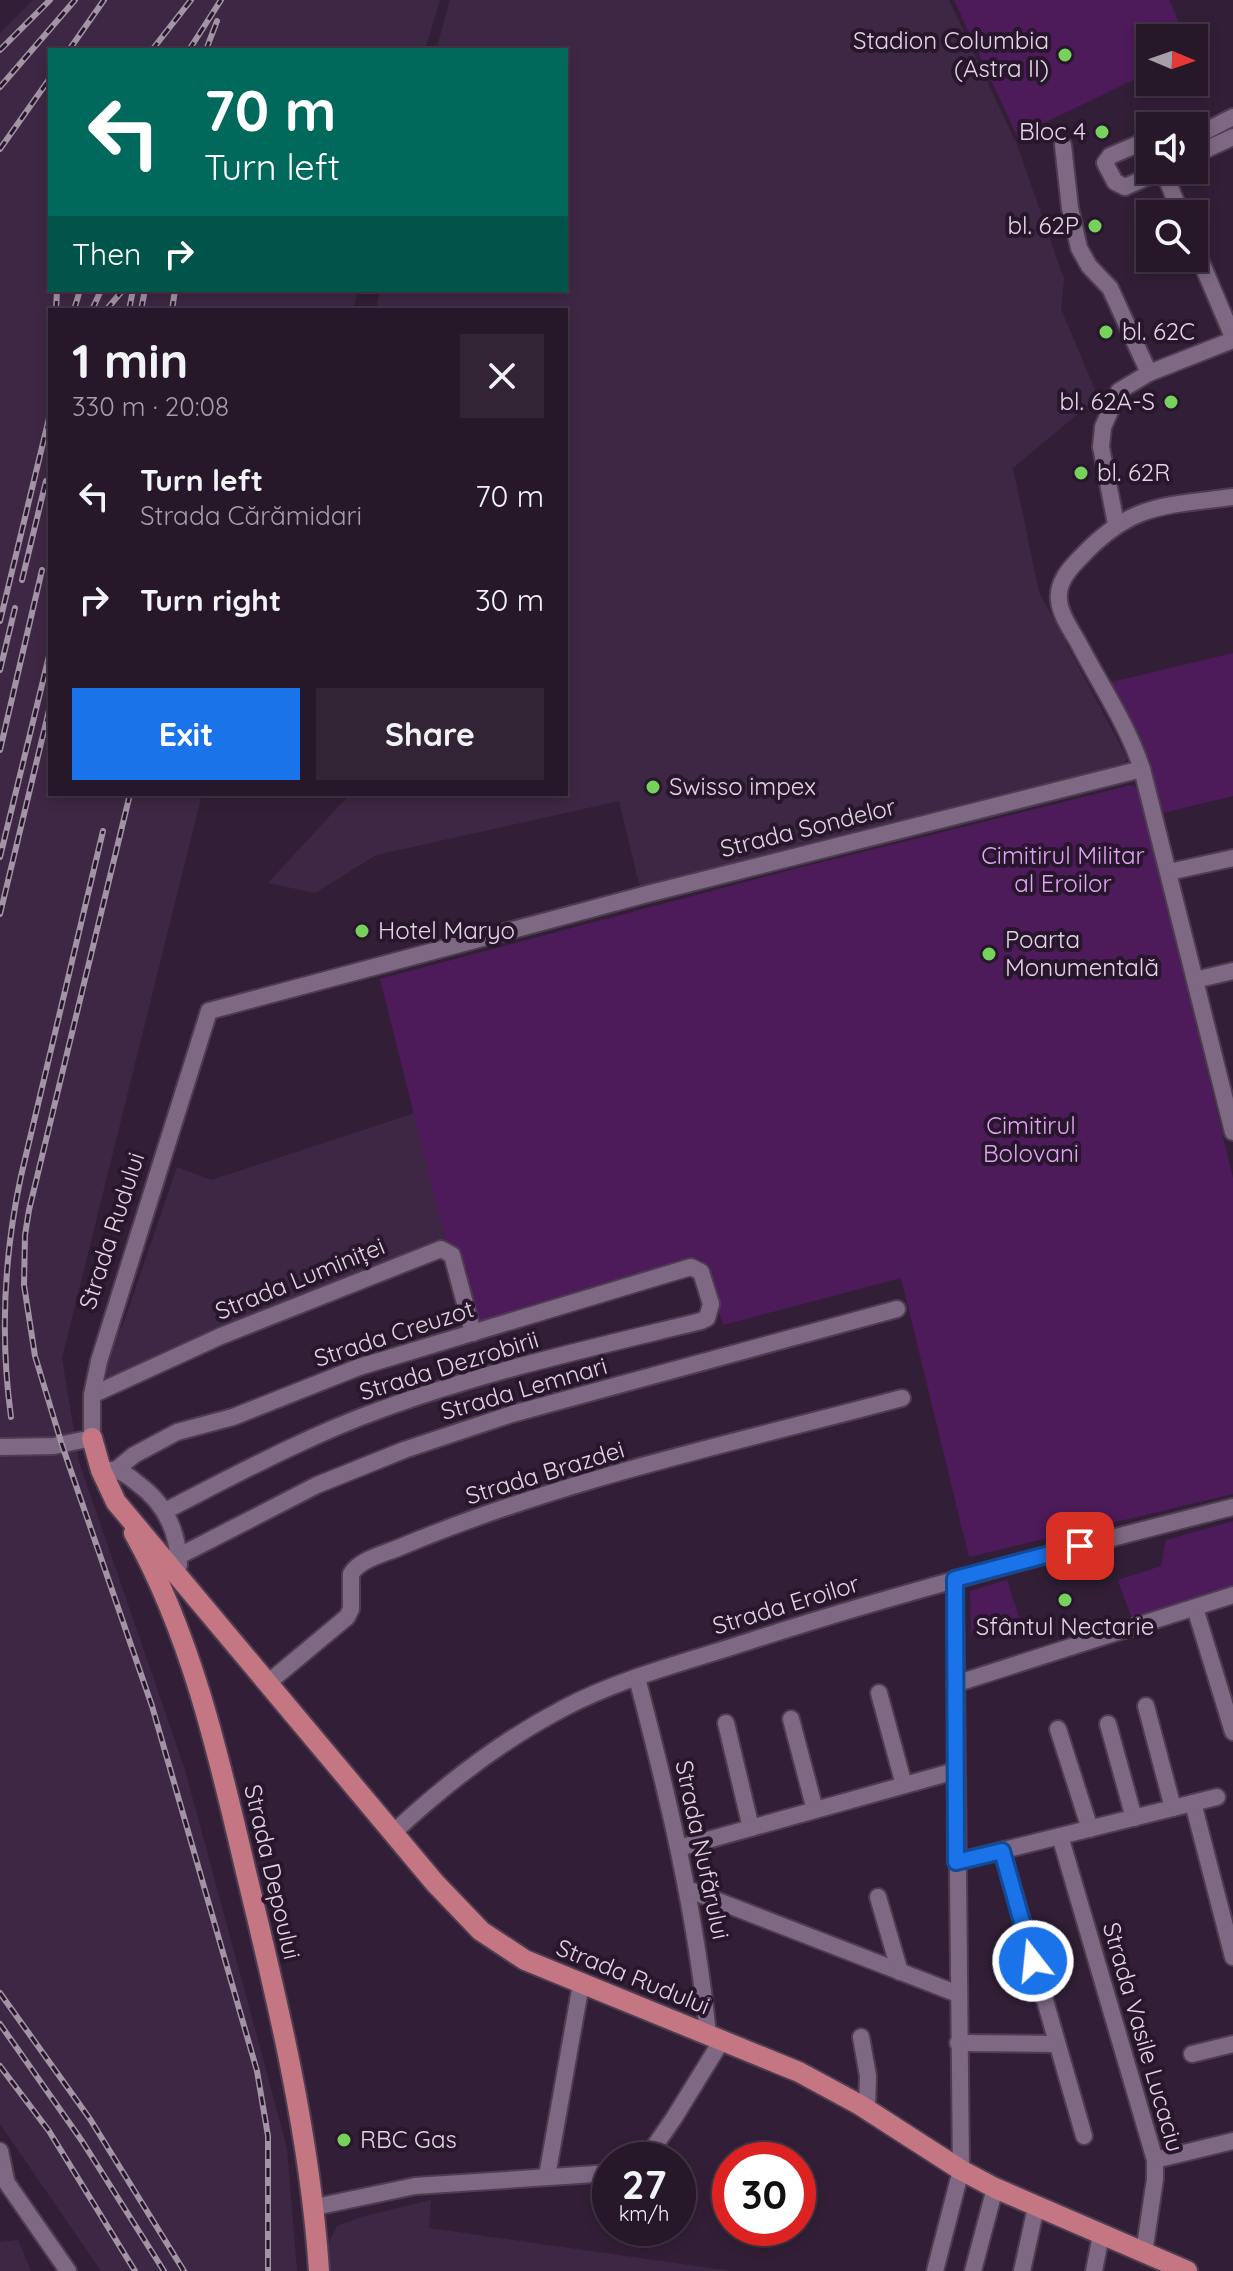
<!DOCTYPE html>
<html lang="en">
<head>
<meta charset="utf-8">
<style>
	:root { --surface:#261729; --page:#322435; --text:#f1f3f6; --muted:#a49fa8; --line:#423646; --accent:#1a73e8 }
	body { margin:0; font-family:Quicksand,sans-serif; background:var(--page); color:var(--text); height:100vh; display:flex; flex-direction:column; font-size:30px; white-space:nowrap }
	* { box-sizing:border-box; margin:0 }
	p { font-size:26px; color:var(--muted) }
	.icon { flex:none; width:44px; height:44px; fill:none; stroke:currentColor; stroke-width:2; stroke-linecap:round; stroke-linejoin:round }
	.map { position:relative; flex:1; overflow:hidden }
	.sheet { position:absolute; left:48px; top:308px; width:520px; height:488px; display:flex; flex-direction:column; background:var(--surface); border-radius:0px; box-shadow:0 4px 12px #0003,0 0 0 2px var(--line) }
	.sheet>* { flex:none }
	.hud { position:absolute; left:48px; top:48px; width:520px; height:244px; border-radius:0px; box-shadow:0 4px 12px #0003,0 0 0 2px var(--line); background:#00695c; color:#fff; overflow:hidden }
	.needle { width:52px; rotate:92deg }
	.controls { position:absolute; left:1136px; top:24px; display:grid; gap:16px }
	.controls a { display:grid; place-items:center; width:72px; height:72px; border-radius:0px; background:var(--surface); box-shadow:0 4px 12px #0003,0 0 0 2px var(--line); font-size:40px }
	.speed { position:absolute; left:592px; top:2142px; display:flex; gap:16px; font-size:40px; font-weight:700; text-align:center }
	.speed>* { display:grid; place-content:center; width:104px; height:104px; border-radius:50%; background:var(--surface); box-shadow:0 4px 12px #0003,0 0 0 2px var(--line); line-height:1 }
	.speed small { font-size:20px; font-weight:400 }
	.speed .limit { border:12px solid #d22; background:#fff; color:#111 }
	.pin { position:absolute; display:grid; place-items:center; width:68px; height:68px; color:#fff; margin:-34px; border-radius:16px; box-shadow:0 4px 12px #0006 }
	.me { position:absolute; width:88px; margin:-44px; rotate:344deg; stroke-linejoin:round; filter:drop-shadow(0 0 6px #0008) }
	.turn { display:flex; align-items:center; gap:28px; height:168px; padding:0 24px; font-size:36px }
	.turn .icon { width:104px; height:104px; stroke-width:2.5 }
	.turn b { display:block; font-size:56px; line-height:68px }
	.then { display:flex; align-items:center; height:76px; padding:0 24px; background:#0003; gap:16px; font-size:30px }
	.round { display:grid; place-items:center; flex:none; width:84px; height:84px; border-radius:0px; background:var(--page) }
	.summary { display:flex; align-items:center; justify-content:space-between; height:136px; padding:0 24px }
	h1 { font-size:48px; font-weight:700; line-height:60px }
	.cta { display:flex; gap:16px; margin-top:auto; padding:16px 24px }
	.cta a { flex:1; height:92px; border-radius:0px; background:var(--accent); color:#fff; font-size:32px; font-weight:700; line-height:92px; text-align:center }
	.cta a+a { background:var(--page); color:var(--text) }
	ul { padding:0; list-style:none }
	li { display:flex; align-items:center; gap:24px; height:104px; padding:0 24px }
	li div { flex:1 }
	li b { display:block; font-size:30px }
	li em { font-style:normal }
	.map>svg:first-child { display:block }
	.built { fill:#3e2744 }
	.green { fill:#4d1b59 }
	.lines { fill:none; stroke-linecap:round; stroke-linejoin:round }
	.minor-casing { stroke:#4e3d51; stroke-width:20 }
	.major-casing { stroke:#4e3d51; stroke-width:24 }
	.minor { stroke:#7e6884; stroke-width:16 }
	.major { stroke:#c47683; stroke-width:20 }
	.rail-casing { stroke:#a293a5; stroke-width:6 }
	.rail { stroke:#28162d; stroke-width:3; stroke-dasharray:9; stroke-linecap:butt }
	.route-casing { stroke:#114b97; stroke-width:20 }
	.route { stroke:#1a73e8; stroke-width:14 }
	.poi-dot { fill:#76d25a; stroke:#28162d; stroke-width:3 }
	.labels { text-anchor:middle; stroke-width:8; stroke-linejoin:round; paint-order:stroke }
	.poi-label { font-size:24px; fill:#e1d5e4; stroke:#28162d; text-anchor:start }
	.street-label { font-size:24px; fill:#e1d5e4; stroke:#28162d }
	.park-label { font-size:24px; fill:#e2a3f3; stroke:#28162d }
</style>
</head>
<body>
<div class="map">
<svg width="1233" height="2271" viewBox="0 0 1233 2271">
	<rect width="100%" height="100%" fill="#321f37"/>
	<g class="built">
		<path d="M 33,0 L 440,0 L 425,50 L 50,50 L 50,290 L 358,290 L 353,310 L 50,310 L 50,794 L 202,794 L 62,1358 L 79,1462 L 185,1770 L 287,2148 L 297,2271 L 101,2271 L 0,2124 L 0,33 Z"/>
		<path d="M 450,0 L 949,0 L 1017,145 L 1064,279 L 1061,309 L 1098,397 L 1013,468 L 1039,592 L 1127,758 L 1121,770 L 640,888 L 619,801 L 376,855 L 315,893 L 268,883 L 350,794 L 566,794 L 566,310 L 376,310 L 380,290 L 566,290 L 566,50 L 436,50 Z"/>
		<path d="M 415,1113 L 445,1239 L 107,1381 L 106,1370 L 112,1341 L 123,1325 L 177,1167 L 211,1180 Z"/>
		<path d="M 431,2200 L 429,2228 L 731,2271 L 328,2271 L 327,2246 L 337,2226 L 361,2217 Z"/>
		<path d="M 18,2240 L 31,2271 L 0,2271 L 0,2242 Z"/>
	</g>
	<g class="green">
		<path d="M 954,0 L 1169,0 L 1186,38 L 1150,38 L 1150,72 L 1017,136 Z"/>
		<path d="M 1233,653 L 1233,796 L 1159,814 L 1149,759 L 1142,741 L 1107,683 Z"/>
		<path d="M 1132,785 L 1139,789 L 1233,1178 L 1233,1494 L 969,1557 L 901,1278 L 723,1325 L 701,1259 L 476,1328 L 445,1239 L 380,979 L 798,868 Z"/>
		<path d="M 1233,1521 L 1233,1588 L 1133,1622 L 1118,1580 L 1161,1566 L 1166,1540 Z"/>
		<path d="M 1007,1580 L 1020,1620 L 971,1634 L 970,1591 Z"/>
	</g>
	<g class="lines">
		<defs>
			<g id="minor">
				<path d="M 1194,137 L 1233,117"/>
				<path d="M 1150,139 L 1110,156 L 1105,163 L 1115,182 L 1125,187 L 1163,170"/>
				<path d="M 1063,145 L 1070,208 L 1079,248 L 1089,266 L 1110,288 L 1149,373"/>
				<path d="M 1194,155 L 1233,137"/>
				<path d="M 1163,170 L 1181,214"/>
				<path d="M 1194,245 L 1233,337"/>
				<path d="M 1233,497 C 1163,506 1131,503 1080,558 C 1069,569 1057,583 1059,600 C 1060,615 1072,631 1079,644 C 1101,686 1127,724 1142,769 L 1233,1132"/>
				<path d="M 1116,524 L 1101,447 L 1103,427 L 1119,391 L 1149,373 L 1233,340"/>
				<path d="M 1169,872 L 1233,858"/>
				<path d="M 1195,980 L 1233,971"/>
				<path d="M 92,1395 L 221,1336 L 441,1249 L 452,1255 L 473,1333"/>
				<path d="M 0,1447 L 54,1446 L 92,1438 L 92,1395 L 99,1361 L 209,1011 L 651,893 L 1142,769"/>
				<path d="M 117,1469 L 134,1455 L 177,1432 L 233,1417 L 359,1367 L 691,1267 L 701,1272 L 711,1304 L 707,1318 L 701,1321 C 595,1347 487,1371 385,1408 C 309,1435 237,1474 165,1511"/>
				<path d="M 109,1470 C 120,1469 129,1476 137,1483 C 165,1503 178,1531 179,1565"/>
				<path d="M 179,1556 L 317,1485 L 404,1450 L 512,1414 L 897,1309"/>
				<path d="M 1195,1608 L 1233,1732"/>
				<path d="M 637,1678 C 668,1796 696,1913 708,2035"/>
				<path d="M 269,1682 L 347,1617 L 351,1609 L 351,1574 C 359,1560 383,1554 398,1548 C 559,1480 734,1443 902,1398"/>
				<path d="M 955,1684 L 1233,1595"/>
				<path d="M 879,1693 L 904,1785"/>
				<path d="M 1146,1706 L 1173,1808"/>
				<path d="M 791,1719 L 815,1810"/>
				<path d="M 726,1723 L 751,1828"/>
				<path d="M 1108,1724 L 1134,1818"/>
				<path d="M 1058,1729 L 1090,1829"/>
				<path d="M 1193,1803 L 1233,1957"/>
				<path d="M 393,1833 C 445,1784 501,1741 564,1708 C 623,1677 690,1661 753,1640 C 911,1589 1072,1548 1233,1507"/>
				<path d="M 1060,1836 L 1155,2160 L 1155,2179 L 1144,2253"/>
				<path d="M 679,1848 L 955,1771"/>
				<path d="M 1002,1851 L 1084,2136"/>
				<path d="M 956,1862 L 1217,1797"/>
				<path d="M 687,1889 L 958,1994"/>
				<path d="M 878,1897 L 900,1972"/>
				<path d="M 861,2037 L 868,2076 L 867,2109"/>
				<path d="M 958,2043 L 1056,2044"/>
				<path d="M 1192,2054 L 1233,2044"/>
				<path d="M 0,2151 L 6,2180"/>
				<path d="M 645,2160 L 674,2118 L 722,2040"/>
				<path d="M 1155,2160 L 1233,2141"/>
				<path d="M 0,2173 L 68,2271"/>
				<path d="M 547,2176 L 581,1984"/>
				<path d="M 315,2207 L 415,2186 L 610,2173"/>
				<path d="M 935,2271 L 961,2170 L 955,1579"/>
				<path d="M 973,2271 L 995,2188"/>
				<path d="M 1022,2271 L 1036,2207"/>
				<path d="M 1094,2271 L 1101,2235"/>
			</g>
			<g id="major">
				<path d="M 92,1438 L 101,1470 L 116,1502 L 435,1883 L 481,1931 L 525,1960 L 799,2072 L 860,2105 L 961,2170 L 995,2188 L 1187,2271"/>
				<path d="M 134,1533 C 192,1637 219,1757 246,1872 C 278,2003 310,2136 319,2271"/>
			</g>
		</defs>
		<use href="#minor" class="minor-casing"/>
		<use href="#major" class="major-casing"/>
		<use href="#minor" class="minor"/>
		<use href="#major" class="major"/>
		<defs>
			<g id="rail">
				<path d="M 0,50 L 50,0"/>
				<path d="M 69,50 L 104,0"/>
				<path d="M 152,50 L 191,0"/>
				<path d="M 189,50 L 221,0"/>
				<path d="M 206,50 L 217,21"/>
				<path d="M 0,87 L 75,0"/>
				<path d="M 0,149 L 50,78"/>
				<path d="M 56,310 L 57,290"/>
				<path d="M 74,310 L 80,290"/>
				<path d="M 92,310 L 101,290"/>
				<path d="M 106,310 L 123,290"/>
				<path d="M 129,310 L 133,290"/>
				<path d="M 141,310 L 145,290"/>
				<path d="M 172,310 L 175,290"/>
				<path d="M 50,400 L 50,399"/>
				<path d="M 22,580 L 46,481"/>
				<path d="M 0,621 L 50,414"/>
				<path d="M 0,670 L 15,608"/>
				<path d="M 0,750 L 42,570"/>
				<path d="M 130,794 L 29,1210 L 25,1235 L 24,1285 L 35,1356 L 62,1445 L 152,1706 L 257,2071 L 268,2136 L 268,2271"/>
				<path d="M 0,857 L 50,652"/>
				<path d="M 0,914 L 50,706"/>
				<path d="M 11,1417 C 0,1336 4,1255 21,1176 L 103,831"/>
				<path d="M 0,1993 L 90,2119 L 184,2271"/>
				<path d="M 0,2024 L 82,2141 L 164,2271"/>
				<path d="M 0,2066 L 49,2131 L 135,2271"/>
			</g>
		</defs>
		<use href="#rail" class="rail-casing"/>
		<use href="#rail" class="rail"/>
	</g>
	<g class="lines">
		<defs>
			<path id="route" d="M 1033,1961 L 1002,1851 L 956,1862 L 955,1579 L 1080,1546"/>
		</defs>
		<use href="#route" class="route-casing"/>
		<use href="#route" class="route"/>
	</g>
	<g class="poi-dot">
		<circle cx="1065" cy="55" r="8"/>
		<circle cx="1102" cy="132" r="8"/>
		<circle cx="1095" cy="226" r="8"/>
		<circle cx="1106" cy="332" r="8"/>
		<circle cx="1171" cy="402" r="8"/>
		<circle cx="1081" cy="473" r="8"/>
		<circle cx="653" cy="787" r="8"/>
		<circle cx="362" cy="931" r="8"/>
		<circle cx="989" cy="954" r="8"/>
		<circle cx="1065" cy="1600" r="8"/>
		<circle cx="344" cy="2140" r="8"/>
	</g>
	<g class="labels">
		<g class="poi-label">
			<text x="1049" y="49" text-anchor="end">Stadion Columbia<tspan x="1049" dy="28">(Astra II)</tspan></text>
			<text x="1086" y="140" text-anchor="end">Bloc 4</text>
			<text x="1079" y="234" text-anchor="end">bl. 62P</text>
			<text x="1122" y="340">bl. 62C</text>
			<text x="1155" y="410" text-anchor="end">bl. 62A-S</text>
			<text x="1097" y="481">bl. 62R</text>
			<text x="669" y="795">Swisso impex</text>
			<text x="378" y="939">Hotel Maryo</text>
			<text x="1005" y="948">Poarta<tspan x="1005" dy="28">Monumentală</tspan></text>
			<text x="1065" y="1635" text-anchor="middle">Sfântul Nectarie</text>
			<text x="360" y="2148">RBC Gas</text>
		</g>
		<g class="street-label">
			<text transform="translate(808 828) rotate(-14)" y="8">Strada Sondelor</text>
			<text transform="translate(112 1231) rotate(-72)" y="8">Strada Rudului</text>
			<text transform="translate(300 1279) rotate(-22)" y="8">Strada Luminiței</text>
			<text transform="translate(394 1334) rotate(-18)" y="8">Strada Creuzot</text>
			<text transform="translate(449 1366) rotate(-17)" y="8">Strada Dezrobirii</text>
			<text transform="translate(524 1389) rotate(-16)" y="8">Strada Lemnari</text>
			<text transform="translate(545 1473) rotate(-17)" y="8">Strada Brazdei</text>
			<text transform="translate(786 1605) rotate(-17)" y="8">Strada Eroilor</text>
			<text transform="translate(702 1850) rotate(78)" y="8">Strada Nufărului</text>
			<text transform="translate(272 1872) rotate(77)" y="8">Strada Depoului</text>
			<text transform="translate(633 1977) rotate(22)" y="8">Strada Rudului</text>
			<text transform="translate(1143 2037) rotate(74)" y="8">Strada Vasile Lucaciu</text>
		</g>
		<g class="park-label">
			<text x="1063" y="864">Cimitirul Militar<tspan x="1063" dy="28">al Eroilor</tspan></text>
			<text x="1031" y="1134">Cimitirul<tspan x="1031" dy="28">Bolovani</tspan></text>
		</g>
	</g>
</svg>
<div class="controls">
<a><svg class="needle" viewBox="-14 -14 28 28"><path d="M0-13l5 13h-10z" fill="#e53935"/><path d="M0 13l5-13h-10z" fill="#a49fa8"/></svg></a>
<a><svg class="icon" aria-label="sound" viewBox="0 0 24 24"><path d="M4 9h4l5-4v14l-5-4H4zM17 9q2 3 0 6"/></svg></a>
<a><svg class="icon" aria-label="search" viewBox="0 0 24 24"><circle cx="10" cy="10" r="6"/><path d="M15 15l6 6"/></svg></a>
</div>
<div class="speed"><div>27<small>km/h</small></div><div class="limit">30</div></div>
<div class="pin" style="left:1080px;top:1546px;background:#d93025"><svg class="icon" aria-label="arrive" viewBox="0 0 24 24"><path d="M6 21V4h12l-3 4 3 4H6"/></svg></div>
<svg class="me" style="left:1033px;top:1961px" viewBox="-20 -20 40 40"><circle r="17" fill="#1a73e8" stroke="#fff" stroke-width="3"/><path d="M0-11L8 9 0 5-8 9z" fill="#fff"/></svg>
<div class="hud">
<div class="turn"><svg class="icon" aria-label="left" viewBox="0 0 24 24"><path d="M17 20v-9H6M10 6l-5 5 5 5"/></svg><div><b>70 m</b>Turn left</div></div>
<div class="then">Then<svg class="icon" aria-label="right" viewBox="0 0 24 24"><path d="M7 20v-9h11M14 6l5 5-5 5"/></svg></div>
</div>
<section class="sheet">
<div class="summary"><div><h1>1 min</h1><p>330 m · 20:08</p></div><a class="round"><svg class="icon" aria-label="close" viewBox="0 0 24 24"><path d="M6 6l12 12M18 6L6 18"/></svg></a></div>
<ul>
<li><svg class="icon" aria-label="left" viewBox="0 0 24 24"><path d="M17 20v-9H6M10 6l-5 5 5 5"/></svg><div><b>Turn left</b><p>Strada Cărămidari</p></div><em>70 m</em></li>
<li><svg class="icon" aria-label="right" viewBox="0 0 24 24"><path d="M7 20v-9h11M14 6l5 5-5 5"/></svg><div><b>Turn right</b></div><em>30 m</em></li>
</ul>
<div class="cta"><a>Exit</a><a>Share</a></div>
</section>
</div>
</body>
</html>
